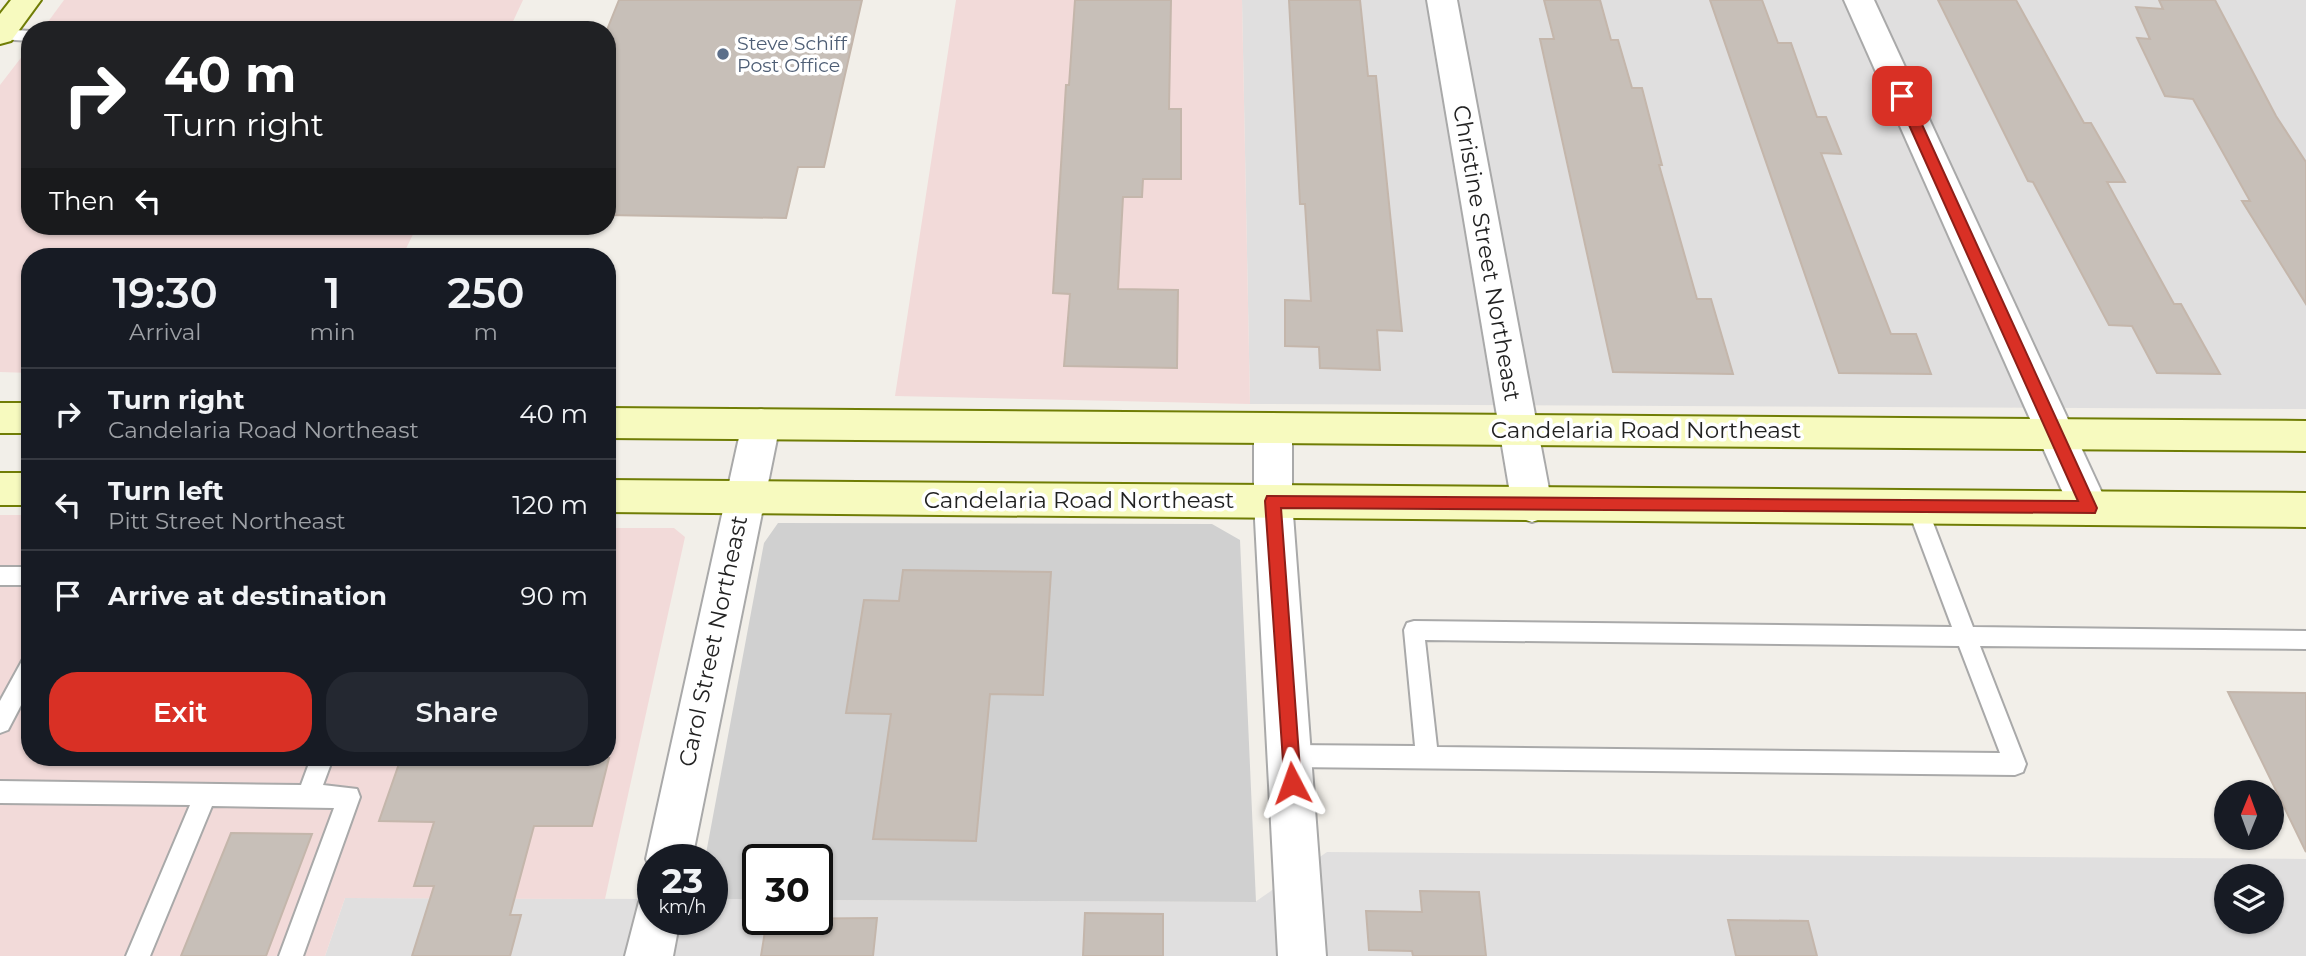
<!DOCTYPE html>
<html lang="en">
<head>
<meta charset="utf-8">
<style>
	:root { --surface:#171b24; --page:#242831; --text:#f1f3f6; --muted:#9ea1a6; --line:#363941; --accent:#d93025 }
	body { margin:0; font-family:Montserrat,sans-serif; background:var(--page); color:var(--text); height:100vh; display:flex; flex-direction:column; font-size:26px; white-space:nowrap }
	* { box-sizing:border-box; margin:0 }
	p { font-size:23px; color:var(--muted) }
	.icon { flex:none; width:38px; height:38px; fill:none; stroke:currentColor; stroke-width:2; stroke-linecap:round; stroke-linejoin:round }
	.map { position:relative; flex:1; overflow:hidden }
	.details { position:absolute; left:21px; top:248px; width:595px; height:518px; display:flex; flex-direction:column; background:var(--surface); border-radius:28px; box-shadow:0 2px 5px #0004 }
	.details>* { flex:none }
	.banner { position:absolute; left:21px; top:21px; width:595px; height:214px; border-radius:28px; box-shadow:0 2px 5px #0004; background:#202124; color:#fff; overflow:hidden }
	.needle { width:46px; rotate:1deg }
	.tools { position:absolute; left:2214px; top:780px; display:grid; gap:14px }
	.tools a { display:grid; place-items:center; width:70px; height:70px; border-radius:50%; background:var(--surface); box-shadow:0 2px 5px #0004; font-size:35px }
	.speed { position:absolute; left:637px; top:844px; display:flex; gap:14px; font-size:35px; font-weight:700; text-align:center }
	.speed>* { display:grid; place-content:center; width:91px; height:91px; border-radius:50%; background:var(--surface); box-shadow:0 2px 5px #0004; line-height:1 }
	.speed small { font-size:18px; font-weight:400 }
	.speed .limit { border:4px solid #111; border-radius:10px; background:#fff; color:#111 }
	.pin { position:absolute; display:grid; place-items:center; width:60px; height:60px; color:#fff; margin:-30px; border-radius:14px; box-shadow:0 4px 10px #0006 }
	.me { position:absolute; width:77px; margin:-38px; rotate:356deg; stroke-linejoin:round; filter:drop-shadow(0 0 5px #0008) }
	.turn { display:flex; align-items:center; gap:24px; height:147px; padding:0 28px; font-size:32px }
	.turn .icon { width:91px; height:91px; stroke-width:2.5 }
	.turn b { display:block; font-size:49px; line-height:60px }
	.then { display:flex; align-items:center; height:66px; padding:0 28px; background:#0003; gap:14px; font-size:26px }
	.eta { display:flex; justify-content:space-evenly; align-items:center; height:119px; text-align:center }
	.eta b { font-size:42px; font-weight:600; line-height:49px }
	.action { display:flex; gap:14px; margin-top:auto; padding:14px 28px }
	.action a { flex:1; height:80px; border-radius:28px; background:var(--accent); color:#fff; font-size:28px; font-weight:600; line-height:80px; text-align:center }
	.action a+a { background:var(--page); color:var(--text) }
	ul { padding:0; list-style:none }
	li { display:flex; align-items:center; gap:21px; height:91px; padding:0 28px; border-top:2px solid var(--line) }
	li div { flex:1 }
	li b { display:block; font-size:26px }
	li em { font-style:normal }
	.map>svg:first-child { display:block }
	.residential { fill:#e0dfdf; fill-rule:evenodd }
	.commercial { fill:#f2dad9 }
	.religious { fill:#d0d0d0 }
	.building { fill:#c7bfb8; stroke:#c4b6ab; stroke-width:2 }
	.lines { fill:none; stroke-linecap:round; stroke-linejoin:round }
	.service-casing { stroke:#a9a9a9; stroke-width:4 }
	.minor-casing { stroke:#a9a9a9; stroke-width:4 }
	.secondary-casing { stroke:#707d05; stroke-width:4 }
	.service { fill:#fff; fill-rule:evenodd }
	.minor { fill:#fff; fill-rule:evenodd }
	.secondary { fill:#f7fabf; fill-rule:evenodd }
	.route { fill:#d93025; stroke:#8d1f18; stroke-width:2 }
	.service-dot { fill:#5c6f8a; stroke:#fff; stroke-width:2.5 }
	.labels { text-anchor:middle; stroke-width:7; stroke-linejoin:round; paint-order:stroke }
	.far-service-label { font-size:19px; fill:#4e5e75; stroke:#fff; text-anchor:start }
	.street-label { font-size:23px; fill:#222; stroke:#fff }
</style>
</head>
<body>
<div class="map">
<svg width="2306" height="956" viewBox="0 0 2306 956">
	<rect width="100%" height="100%" fill="#f2efe9"/>
	<g class="residential">
		<path d="M 1242,0 L 2306,0 L 2306,409 L 1250,404 Z"/>
		<path d="M 1327,852 L 2306,859 L 2306,956 L 325,956 L 345,898 L 653,899 L 653,919 L 712,919 L 712,899 L 758,899 L 758,919 L 817,919 L 817,900 L 1255,902 ZM 2226,877 L 2272,877 L 2272,922 L 2226,922 Z"/>
	</g>
	<g class="commercial">
		<path d="M 64,0 L 523,0 L 509,30 L 42,30 Z"/>
		<path d="M 956,0 L 1242,0 L 1250,404 L 895,396 Z"/>
		<path d="M 30,46 L 30,226 L 417,226 L 402,257 L 30,257 L 30,373 L 0,372 L 0,85 Z"/>
		<path d="M 0,515 L 30,515 L 30,758 L 607,758 L 607,528 L 674,528 L 685,537 L 605,899 L 345,898 L 325,956 L 0,956 Z"/>
	</g>
	<path class="religious" d="M 778,523 L 1212,524 L 1240,540 L 1256,902 L 817,900 L 817,859 L 758,859 L 758,899 L 712,899 L 712,859 L 705,859 L 764,543 Z"/>
	<g class="building">
		<path d="M 619,0 L 862,0 L 824,167 L 798,167 L 786,218 L 607,215 L 607,30 Z"/>
		<path d="M 1075,0 L 1171,0 L 1169,109 L 1181,109 L 1181,179 L 1143,179 L 1142,197 L 1123,197 L 1118,289 L 1178,290 L 1177,368 L 1064,366 L 1070,294 L 1053,293 L 1066,85 L 1069,85 Z"/>
		<path d="M 1289,0 L 1360,0 L 1368,76 L 1376,76 L 1402,331 L 1377,330 L 1380,370 L 1320,368 L 1319,347 L 1285,346 L 1285,300 L 1311,301 L 1305,204 L 1300,204 Z"/>
		<path d="M 1544,0 L 1600,0 L 1611,40 L 1618,40 L 1632,88 L 1642,88 L 1662,165 L 1659,165 L 1697,299 L 1711,299 L 1733,374 L 1613,372 L 1540,39 L 1554,39 Z"/>
		<path d="M 1710,0 L 1762,0 L 1778,43 L 1791,43 L 1817,117 L 1826,117 L 1841,154 L 1821,153 L 1891,334 L 1916,334 L 1931,374 L 1839,373 Z"/>
		<path d="M 1938,0 L 2016,0 L 2084,123 L 2091,123 L 2125,182 L 2107,182 L 2174,304 L 2181,304 L 2220,374 L 2157,373 L 2132,326 L 2109,325 L 2033,182 L 2028,181 Z"/>
		<path d="M 2159,0 L 2215,0 L 2276,116 L 2306,162 L 2306,304 L 2242,201 L 2250,201 L 2193,99 L 2165,96 L 2137,38 L 2150,39 L 2136,7 L 2163,9 Z"/>
		<path d="M 903,570 L 1051,572 L 1043,695 L 990,694 L 976,841 L 873,839 L 891,714 L 846,713 L 864,600 L 899,601 Z"/>
		<path d="M 2228,692 L 2306,693 L 2306,852 Z"/>
		<path d="M 401,758 L 609,758 L 592,826 L 534,826 L 510,915 L 521,915 L 510,956 L 412,956 L 434,886 L 414,886 L 434,822 L 379,821 Z"/>
		<path d="M 231,833 L 312,834 L 266,956 L 181,956 Z"/>
		<path d="M 1420,891 L 1479,892 L 1486,956 L 1413,956 L 1412,951 L 1369,950 L 1366,911 L 1422,912 Z"/>
		<path d="M 1085,913 L 1163,914 L 1163,956 L 1083,956 Z"/>
		<path d="M 877,918 L 873,956 L 761,956 L 767,919 Z"/>
		<path d="M 1728,920 L 1808,921 L 1817,956 L 1736,956 Z"/>
	</g>
	<g class="lines">
		<defs>
			<g id="service">
				<path d="M 0,29 L 30,31 L 30,41 L 0,39 Z"/>
				<path d="M 1917,499 L 1924,501 L 1927,507 L 1973,627 L 2306,631 L 2306,649 L 1980,646 L 2026,764 L 2023,772 L 2015,775 L 1290,767 L 1282,763 L 1279,756 L 1282,749 L 1290,745 L 1415,746 L 1404,630 L 1407,623 L 1414,621 L 1952,627 L 1907,507 L 1910,501 ZM 1425,640 L 1959,646 L 2000,753 L 1437,747 Z"/>
				<rect x="0" y="567" width="30" height="18"/>
				<path d="M 30,656 L 30,688 L 8,730 L 0,733 L 0,701 L 23,659 Z"/>
				<path d="M 311,758 L 333,758 L 323,785 L 357,789 L 360,797 L 303,956 L 279,956 L 334,808 L 212,806 L 150,956 L 126,956 L 190,805 L 0,803 L 0,781 L 301,785 Z"/>
			</g>
			<g id="minor">
				<path d="M 1427,0 L 1457,0 L 1552,505 L 1546,517 L 1532,522 L 1518,517 L 1512,505 Z"/>
				<path d="M 1844,0 L 1874,0 L 2109,508 L 2103,520 L 2089,525 L 2075,520 Z"/>
				<path d="M 761,409 L 774,413 L 780,424 L 692,859 L 653,859 L 653,875 L 646,859 L 742,424 L 748,413 Z"/>
				<path d="M 1273,413 L 1286,417 L 1292,428 L 1292,501 L 1326,956 L 1278,956 L 1254,501 L 1254,428 L 1260,417 Z"/>
				<path d="M 653,897 L 653,919 L 680,919 L 673,956 L 625,956 L 639,902 Z"/>
			</g>
			<g id="secondary">
				<path d="M 11,0 L 41,0 L 11,41 L 0,44 L 0,14 Z"/>
				<rect x="0" y="403" width="30" height="30"/>
				<path d="M 607,408 L 2306,421 L 2306,451 L 607,438 Z"/>
				<rect x="0" y="473" width="30" height="32"/>
				<path d="M 607,480 L 2306,493 L 2306,527 L 607,512 Z"/>
			</g>
		</defs>
		<use href="#service" class="service-casing"/>
		<use href="#minor" class="minor-casing"/>
		<use href="#secondary" class="secondary-casing"/>
		<use href="#service" class="service"/>
		<use href="#minor" class="minor"/>
		<use href="#secondary" class="secondary"/>
	</g>
	<path class="route" d="M 1902,92 L 1909,96 L 2097,508 L 2095,513 L 1281,508 L 1301,783 L 1298,790 L 1292,792 L 1285,790 L 1265,501 L 1267,496 L 2078,501 L 1896,96 Z"/>
	<circle class="service-dot" cx="723" cy="54" r="7"/>
	<g class="labels">
		<g class="far-service-label">
			<text x="737" y="50">Steve Schiff<tspan x="737" dy="22">Post Office</tspan></text>
		</g>
		<g class="street-label">
			<text transform="translate(1487 253) rotate(80)" y="8">Christine Street Northeast</text>
			<text x="1646" y="438">Candelaria Road Northeast</text>
			<text x="1079" y="508">Candelaria Road Northeast</text>
			<text transform="translate(713 641) rotate(-78)" y="8">Carol Street Northeast</text>
		</g>
	</g>
</svg>
<div class="tools">
<a><svg class="needle" viewBox="-14 -14 28 28"><path d="M0-13l5 13h-10z" fill="#e53935"/><path d="M0 13l5-13h-10z" fill="#9ea1a6"/></svg></a>
<a><svg class="icon" aria-label="layers" viewBox="0 0 24 24"><path d="M12 4l9 5-9 5-9-5zM3 14l9 5 9-5"/></svg></a>
</div>
<div class="speed"><div>23<small>km/h</small></div><div class="limit">30</div></div>
<div class="pin" style="left:1902px;top:96px;background:#d93025"><svg class="icon" aria-label="arrive" viewBox="0 0 24 24"><path d="M6 21V4h12l-3 4 3 4H6"/></svg></div>
<svg class="me" style="left:1292px;top:783px" viewBox="-20 -20 40 40"><path d="M0-17L14 15 0 8-14 15z" fill="#d93025" stroke="#fff" stroke-width="4"/></svg>
<div class="banner">
<div class="turn"><svg class="icon" aria-label="right" viewBox="0 0 24 24"><path d="M7 20v-9h11M14 6l5 5-5 5"/></svg><div><b>40 m</b>Turn right</div></div>
<div class="then">Then<svg class="icon" aria-label="left" viewBox="0 0 24 24"><path d="M17 20v-9H6M10 6l-5 5 5 5"/></svg></div>
</div>
<section class="details">
<div class="eta">
<div><b>19:30</b><p>Arrival</p></div>
<div><b>1</b><p>min</p></div>
<div><b>250</b><p>m</p></div>
</div>
<ul>
<li><svg class="icon" aria-label="right" viewBox="0 0 24 24"><path d="M7 20v-9h11M14 6l5 5-5 5"/></svg><div><b>Turn right</b><p>Candelaria Road Northeast</p></div><em>40 m</em></li>
<li><svg class="icon" aria-label="left" viewBox="0 0 24 24"><path d="M17 20v-9H6M10 6l-5 5 5 5"/></svg><div><b>Turn left</b><p>Pitt Street Northeast</p></div><em>120 m</em></li>
<li><svg class="icon" aria-label="arrive" viewBox="0 0 24 24"><path d="M6 21V4h12l-3 4 3 4H6"/></svg><div><b>Arrive at destination</b></div><em>90 m</em></li>
</ul>
<div class="action"><a>Exit</a><a>Share</a></div>
</section>
</div>
</body>
</html>
